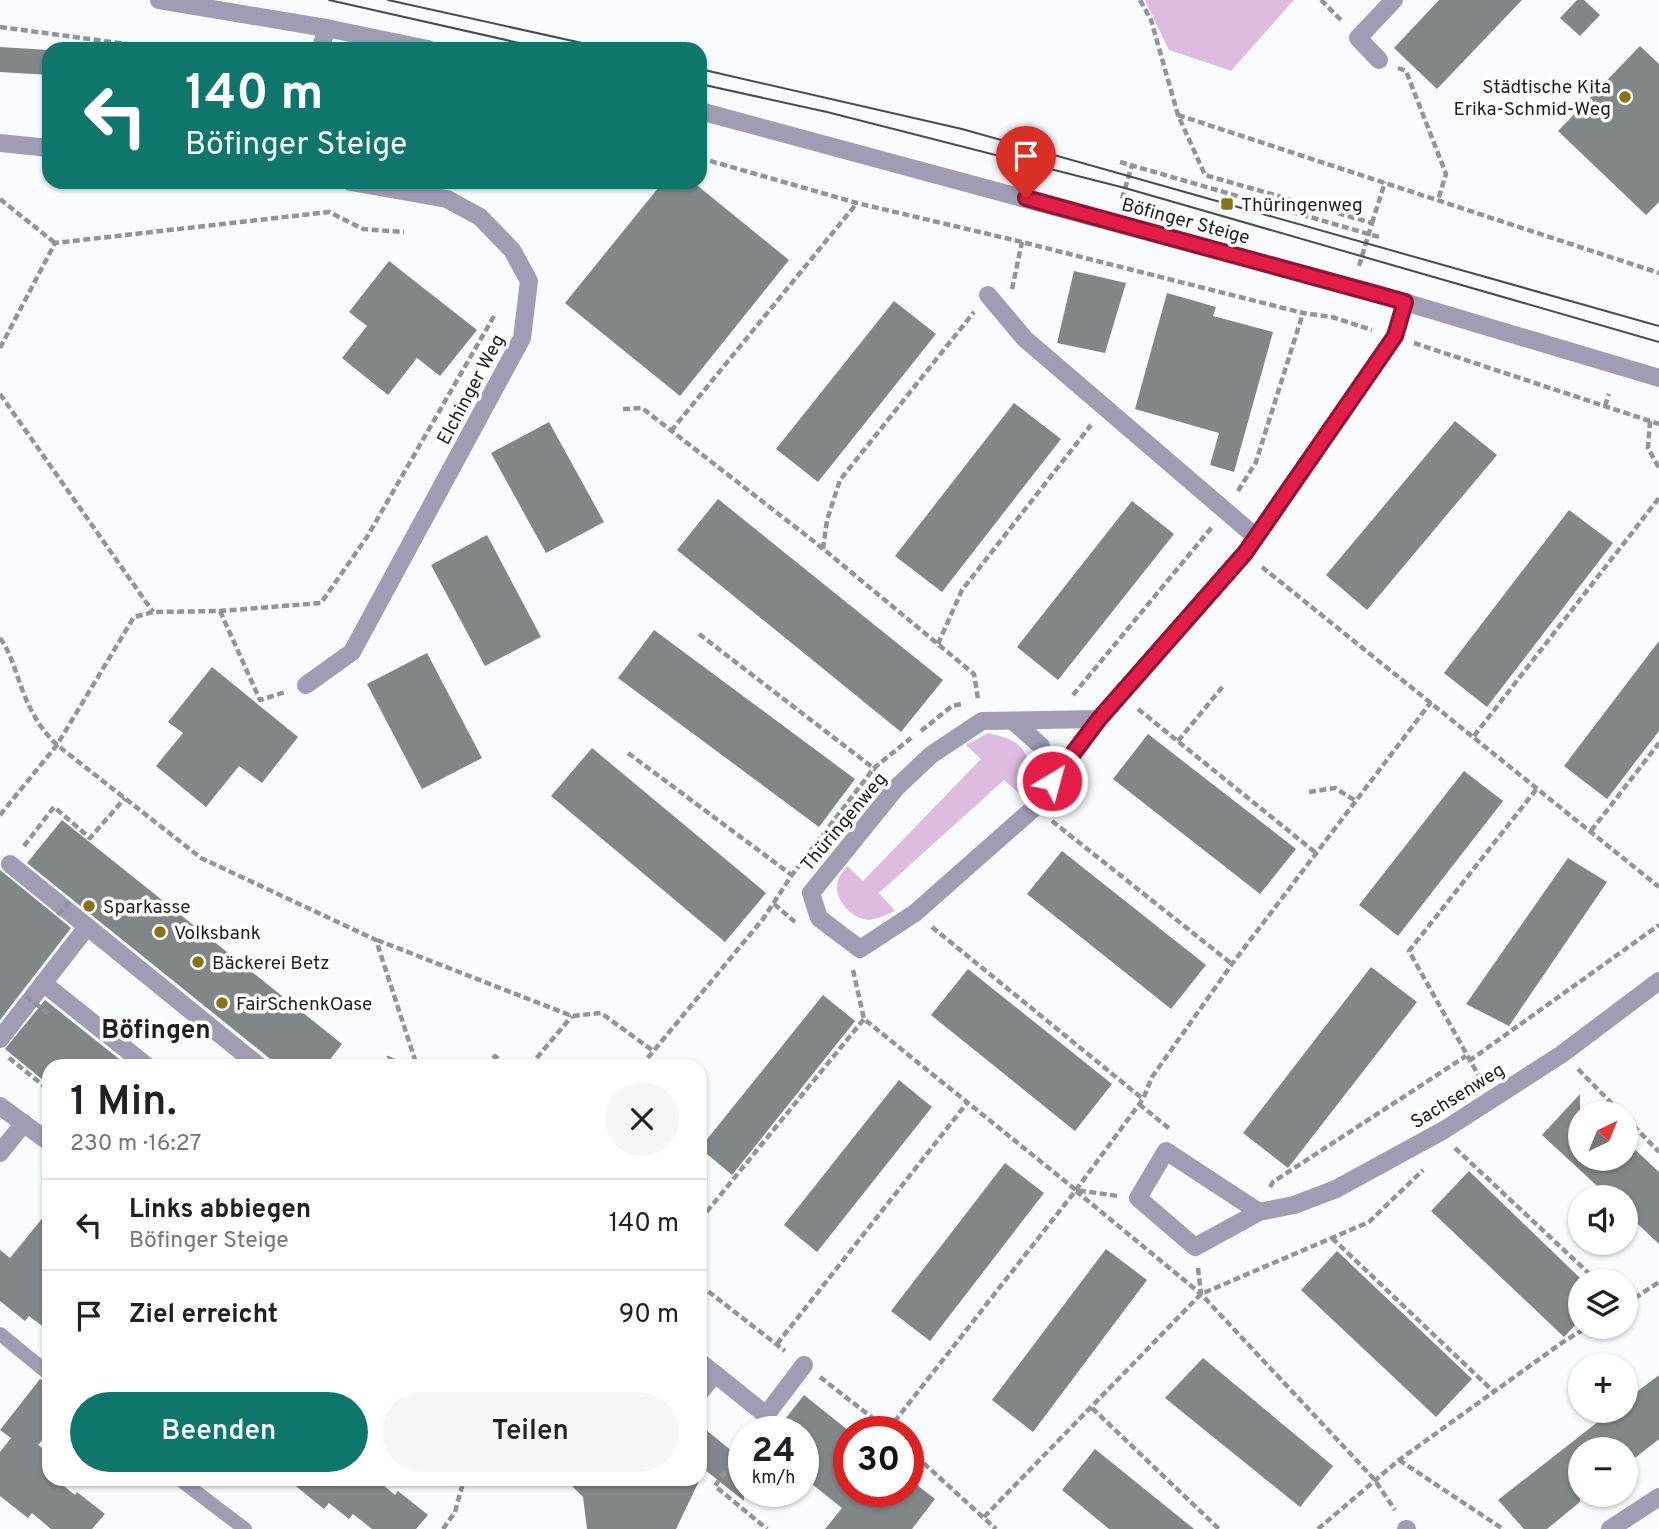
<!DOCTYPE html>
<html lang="de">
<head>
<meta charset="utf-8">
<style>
	:root { --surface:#fff; --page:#f6f6f6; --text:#202124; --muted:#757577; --line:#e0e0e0; --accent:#0f766e }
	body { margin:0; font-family:Overpass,sans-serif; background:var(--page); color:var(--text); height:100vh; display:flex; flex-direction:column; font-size:26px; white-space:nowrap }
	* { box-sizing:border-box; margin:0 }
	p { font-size:23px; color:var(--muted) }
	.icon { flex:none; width:38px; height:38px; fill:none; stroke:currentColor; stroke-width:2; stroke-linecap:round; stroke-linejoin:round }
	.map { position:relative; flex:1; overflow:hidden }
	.drawer { position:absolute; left:42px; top:1059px; width:665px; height:427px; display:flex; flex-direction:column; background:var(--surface); border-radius:21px; box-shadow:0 2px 5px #0004 }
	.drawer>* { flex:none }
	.banner { position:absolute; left:42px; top:42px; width:665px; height:147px; border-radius:21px; box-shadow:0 2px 5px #0004; background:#0f766e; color:#fff; overflow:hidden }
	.needle { width:46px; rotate:43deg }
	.buttons { position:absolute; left:1568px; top:1101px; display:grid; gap:14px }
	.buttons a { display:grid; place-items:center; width:70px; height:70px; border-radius:50%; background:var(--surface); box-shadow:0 2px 5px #0004; font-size:35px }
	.speed { position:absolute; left:728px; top:1416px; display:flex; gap:14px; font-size:35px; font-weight:700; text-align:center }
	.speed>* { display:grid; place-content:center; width:91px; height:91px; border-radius:50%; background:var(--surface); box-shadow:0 2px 5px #0004; line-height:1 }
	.speed small { font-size:18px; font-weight:400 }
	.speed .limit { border:10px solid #d22; background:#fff; color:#111 }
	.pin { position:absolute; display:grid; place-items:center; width:60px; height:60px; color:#fff; margin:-72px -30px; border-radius:50% 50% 50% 0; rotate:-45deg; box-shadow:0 0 7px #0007 }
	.pin .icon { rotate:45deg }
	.me { position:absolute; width:77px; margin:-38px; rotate:37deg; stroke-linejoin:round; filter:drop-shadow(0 0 5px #0008) }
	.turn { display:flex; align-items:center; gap:24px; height:147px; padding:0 28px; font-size:32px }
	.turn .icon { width:91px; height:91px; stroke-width:2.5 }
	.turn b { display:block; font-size:49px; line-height:60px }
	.round { display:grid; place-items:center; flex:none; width:74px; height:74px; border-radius:37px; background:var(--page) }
	.summary { display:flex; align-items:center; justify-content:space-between; height:119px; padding:0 28px }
	h1 { font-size:42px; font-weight:600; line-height:52px }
	.action { display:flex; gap:14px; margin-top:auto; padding:14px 28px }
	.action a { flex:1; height:80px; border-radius:42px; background:var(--accent); color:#fff; font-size:28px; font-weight:600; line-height:80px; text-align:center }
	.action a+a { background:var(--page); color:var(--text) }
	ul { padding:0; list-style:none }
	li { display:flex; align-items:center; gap:21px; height:91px; padding:0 28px; border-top:2px solid var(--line) }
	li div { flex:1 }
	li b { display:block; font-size:26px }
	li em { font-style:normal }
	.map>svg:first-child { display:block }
	.green { fill:#debce1 }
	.building { fill:#818689 }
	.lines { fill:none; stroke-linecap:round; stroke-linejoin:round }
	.path { stroke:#929497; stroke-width:4.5; stroke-dasharray:7 3.5; stroke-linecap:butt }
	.service { stroke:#9f9cb4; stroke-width:14 }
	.pedestrian { stroke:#9f9cb4; stroke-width:18 }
	.minor { stroke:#9f9cb4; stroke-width:18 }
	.tram { stroke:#494a4c; stroke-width:2 }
	.path-bridge { stroke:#929497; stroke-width:4.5; stroke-dasharray:7 3.5; stroke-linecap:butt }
	.route-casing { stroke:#92132f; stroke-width:18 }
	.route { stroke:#e11d48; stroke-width:12 }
	.poi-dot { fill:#887214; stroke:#fff; stroke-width:2.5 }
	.labels { text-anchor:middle; stroke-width:7; stroke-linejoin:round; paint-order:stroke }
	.poi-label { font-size:19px; fill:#1e1f21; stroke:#fff; text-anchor:start }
	.street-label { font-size:19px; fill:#1e1f21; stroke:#fff }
	.district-label { font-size:26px; font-weight:bold; fill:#1e1f21; stroke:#fff }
</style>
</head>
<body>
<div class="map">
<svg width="1659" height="1529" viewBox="0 0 1659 1529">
	<rect width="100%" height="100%" fill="#f8fbff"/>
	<g class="green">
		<path d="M 1145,0 L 1294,0 L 1231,71 L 1169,50 Z"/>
		<path d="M 988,733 C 1025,741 1028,750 1032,787 L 1023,797 L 1004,780 L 879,893 L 895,911 C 885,915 873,922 863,919 C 848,915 833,897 838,880 C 839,876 845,870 847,866 L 863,881 L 981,759 L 966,745 Z"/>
	</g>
	<g class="building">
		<path d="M 1439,0 L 1522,0 L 1437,89 L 1394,48 Z"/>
		<path d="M 1577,0 L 1584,0 L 1600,15 L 1580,36 L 1560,18 Z"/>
		<path d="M 1640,46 L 1659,64 L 1659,202 L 1646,215 L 1558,131 Z"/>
		<path d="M 0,47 L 49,50 L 49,75 L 0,72 Z"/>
		<path d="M 663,182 L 693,182 L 789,260 L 680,396 L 565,303 Z"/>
		<path d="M 389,261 L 477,330 L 440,376 L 417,358 L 388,395 L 342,358 L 367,326 L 349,312 Z"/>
		<path d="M 1074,271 L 1126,283 L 1105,353 L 1057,343 Z"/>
		<path d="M 1167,293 L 1216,307 L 1213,316 L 1273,332 L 1234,472 L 1210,465 L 1219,433 L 1135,409 Z"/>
		<path d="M 894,301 L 936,334 L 818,482 L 776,449 Z"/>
		<path d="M 1014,403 L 1061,439 L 942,592 L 895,556 Z"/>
		<path d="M 1455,421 L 1497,455 L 1367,610 L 1326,575 Z"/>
		<path d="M 549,422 L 604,522 L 546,553 L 491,453 Z"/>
		<path d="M 718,499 L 943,680 L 901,732 L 677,550 Z"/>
		<path d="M 1132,501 L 1174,534 L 1058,680 L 1017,647 Z"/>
		<path d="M 1569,510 L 1613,543 L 1487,707 L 1444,673 Z"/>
		<path d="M 487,535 L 541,637 L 485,666 L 431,565 Z"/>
		<path d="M 654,630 L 855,779 L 819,827 L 618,678 Z"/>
		<path d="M 1659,641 L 1659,731 L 1607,799 L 1564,766 Z"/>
		<path d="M 427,653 L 482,758 L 422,789 L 367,684 Z"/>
		<path d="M 212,667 L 298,737 L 262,783 L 239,766 L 206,807 L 156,766 L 183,733 L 168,722 Z"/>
		<path d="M 1148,734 L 1296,849 L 1260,894 L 1113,779 Z"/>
		<path d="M 592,748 L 766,893 L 725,942 L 551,796 Z"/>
		<path d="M 1464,771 L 1503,801 L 1398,936 L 1359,905 Z"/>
		<path d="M 62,820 L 342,1044 L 325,1066 L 279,1066 L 27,863 Z"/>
		<path d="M 1062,851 L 1206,965 L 1171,1009 L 1027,894 Z"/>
		<path d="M 1568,858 L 1607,882 L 1509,1026 L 1466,1004 Z"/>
		<path d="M 0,870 L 71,928 L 0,1020 Z"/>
		<path d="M 1371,967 L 1417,1002 L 1288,1168 L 1243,1133 Z"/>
		<path d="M 968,969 L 1112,1084 L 1075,1131 L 931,1015 Z"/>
		<path d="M 823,995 L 855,1021 L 732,1175 L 700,1148 Z"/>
		<path d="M 45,1000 L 128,1066 L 49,1066 L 49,1085 L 5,1049 Z"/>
		<path d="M 899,1080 L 932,1107 L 817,1252 L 784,1225 Z"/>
		<path d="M 1580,1094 L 1580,1158 L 1626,1158 L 1626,1141 L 1659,1172 L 1659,1244 L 1626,1213 L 1626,1197 L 1609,1197 L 1542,1135 Z"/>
		<path d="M 1005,1163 L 1044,1193 L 930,1341 L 891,1311 Z"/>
		<path d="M 1469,1171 L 1580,1278 L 1580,1320 L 1564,1337 L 1431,1211 Z"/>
		<path d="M 49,1210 L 49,1331 L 29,1316 L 25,1321 L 0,1301 L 0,1250 L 10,1258 Z"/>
		<path d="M 1106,1249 L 1147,1280 L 1033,1432 L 992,1400 Z"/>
		<path d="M 1337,1251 L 1472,1379 L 1436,1417 L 1301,1290 Z"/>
		<path d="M 1203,1358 L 1333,1466 L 1300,1507 L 1165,1398 Z"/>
		<path d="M 1659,1375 L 1659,1439 L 1626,1465 L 1626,1449 L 1580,1449 L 1580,1502 L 1547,1529 L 1524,1529 L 1498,1500 L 1613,1410 L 1626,1410 L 1626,1400 Z"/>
		<path d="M 40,1379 L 49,1383 L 49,1432 L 38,1445 L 49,1453 L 49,1479 L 55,1479 L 75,1495 L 77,1492 L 105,1514 L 92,1529 L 51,1529 L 32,1513 L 28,1518 L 0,1496 L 0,1452 L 11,1438 L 0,1430 Z"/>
		<path d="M 804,1395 L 849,1431 L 849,1491 L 908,1491 L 908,1478 L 935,1499 L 912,1529 L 825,1529 L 842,1508 L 803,1477 L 803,1432 L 775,1432 Z"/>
		<path d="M 700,1425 L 744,1461 L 744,1501 L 700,1466 Z"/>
		<path d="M 1095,1449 L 1194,1529 L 1109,1529 L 1062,1490 Z"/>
		<path d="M 287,1479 L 376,1479 L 395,1495 L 398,1491 L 428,1515 L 416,1529 L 372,1529 L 353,1514 L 349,1519 L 329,1503 L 324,1509 Z"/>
		<path d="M 565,1479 L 700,1479 L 676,1529 L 587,1529 L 583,1497 Z"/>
	</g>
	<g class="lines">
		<g class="path">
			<path d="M 1140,0 L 1151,20 L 1178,115 L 1205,175 L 1372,223 L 1359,266"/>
			<path d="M 1321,0 L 1343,22"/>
			<path d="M 0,27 L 164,49"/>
			<path d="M 1398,68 L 1406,71 L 1446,174 L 1438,200"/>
			<path d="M 1178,115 L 1659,273"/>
			<path d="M 700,158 L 857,203 L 1022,242 L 1303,313 L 1332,317 L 1372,330"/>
			<path d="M 1120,162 L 1379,237"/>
			<path d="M 0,199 L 55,243"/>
			<path d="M 1122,199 L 1132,165"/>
			<path d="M 1372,223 L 1385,182"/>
			<path d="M 1012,289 L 1022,242"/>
			<path d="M 1414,343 L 1659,424"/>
			<path d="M 0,348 L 55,243 L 329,212 L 363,229 L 404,232"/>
			<path d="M 0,394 L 153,612"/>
			<path d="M 1605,406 L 1609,394"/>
			<path d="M 623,409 L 642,408 L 816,543 L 974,674 L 978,699"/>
			<path d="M 1650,421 L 1648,448 L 1659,468"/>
			<path d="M 671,431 L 857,203"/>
			<path d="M 1238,491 L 1256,462 L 1303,313"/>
			<path d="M 823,549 L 827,520 L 840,480 L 974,312"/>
			<path d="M 1262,567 L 1659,887"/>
			<path d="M 220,611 L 260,700 L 285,692"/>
			<path d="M 699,634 L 876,770"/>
			<path d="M 0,638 C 11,653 15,671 22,689 C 30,710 40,729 57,745 L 201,858 L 376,940 L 417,1066"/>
			<path d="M 938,644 L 962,590 L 1091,425"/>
			<path d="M 1073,695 L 1212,527"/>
			<path d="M 1138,709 L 1316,853"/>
			<path d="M 921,731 L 952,706 L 962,704"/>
			<path d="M 1474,736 L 1659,498"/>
			<path d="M 1178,741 L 1224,685"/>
			<path d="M 628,753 L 793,876"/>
			<path d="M 1309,792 L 1335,788 L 1356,801"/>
			<path d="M 0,815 L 57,745 L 134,617 L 153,612 L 220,611 L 321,603 L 367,537 L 494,316"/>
			<path d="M 1052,821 L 1232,964"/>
			<path d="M 1591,831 L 1659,743"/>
			<path d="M 24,846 L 54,807 L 90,838 L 125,798"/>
			<path d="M 774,904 L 795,922"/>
			<path d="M 932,927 L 1143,1099"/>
			<path d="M 377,940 L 572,1016 L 601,1013 L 652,1050"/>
			<path d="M 853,970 L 864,1019 L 1076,1190 L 1118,1196"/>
			<path d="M 9,1058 L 49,1090"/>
			<path d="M 1469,1061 L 1659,925"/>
			<path d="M 381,1066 L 388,1058 L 404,1066"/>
			<path d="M 486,1066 L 495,1056 L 508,1066"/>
			<path d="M 530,1066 L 572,1016"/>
			<path d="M 641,1066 L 763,919 L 792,875 L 874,768 L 911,738"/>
			<path d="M 1578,1069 L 1621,1113"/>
			<path d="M 1481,1080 L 1409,951 L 1538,787"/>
			<path d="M 1139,1104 L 1171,1130"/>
			<path d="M 1626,1118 L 1659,1152"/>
			<path d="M 1455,1148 L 1597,1281"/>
			<path d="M 1270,1187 L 1273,1182 L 1466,1056"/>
			<path d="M 1076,1191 L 1201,1294"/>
			<path d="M 700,1220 L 864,1019"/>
			<path d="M 1332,1238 L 1494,1392"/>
			<path d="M 1198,1268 L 1201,1294 L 1374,1479 L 1395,1510"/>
			<path d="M 700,1285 L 785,1351"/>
			<path d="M 1626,1304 L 1659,1282"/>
			<path d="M 777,1344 L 967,1103"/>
			<path d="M 820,1377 L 888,1430"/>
			<path d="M 1092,1408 L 1219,1529"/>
			<path d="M 888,1430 L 1076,1190 L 1143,1099 L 1152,1077 L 1232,964 L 1431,702"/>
			<path d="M 744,1446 L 715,1486 L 767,1529"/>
			<path d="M 908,1449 L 996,1529"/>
			<path d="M 1399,1460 L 1503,1529"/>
			<path d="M 984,1517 L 1201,1294 L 1369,1222 L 1423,1170"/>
			<path d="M 443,1529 L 455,1512 L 464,1479"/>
			<path d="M 1318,1529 L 1399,1460 L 1563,1342 L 1589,1326"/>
		</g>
		<g class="service">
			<path d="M 0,1334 L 49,1374"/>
			<path d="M 179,1479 L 245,1529"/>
		</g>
		<g class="pedestrian">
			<path d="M 10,864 L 259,1066"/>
			<path d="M 43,983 L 147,1066"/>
			<path d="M 0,1039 L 87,927"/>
			<path d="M 700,1362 L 766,1415 L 804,1365"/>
			<path d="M 700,1392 L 715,1374"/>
		</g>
		<g class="minor">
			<path d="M 159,0 L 326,28 L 428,49"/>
			<path d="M 321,49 L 326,28"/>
			<path d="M 1379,60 L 1358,38 L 1394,0"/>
			<path d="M 700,111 L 1381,295 L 1659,378"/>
			<path d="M 0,143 L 49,148"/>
			<path d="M 988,295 L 1025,339 L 1256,537"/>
			<path d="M 306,685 L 352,652 L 522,338 L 529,281 L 512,250 L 480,217 L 447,199 L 351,182"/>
			<path d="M 1099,719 L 982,721 L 931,755 L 896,788 L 811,893 L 819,918 L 860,949 L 915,913 L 1034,808 L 1099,719 L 1245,553 L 1395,336 L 1405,302"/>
			<path d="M 1013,721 L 1041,746 L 1052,781"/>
			<path d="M 0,1106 L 49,1142"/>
			<path d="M 0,1153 L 24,1123"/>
			<path d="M 1259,1212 L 1166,1151 L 1138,1198 L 1195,1247 L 1259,1212 L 1294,1205 L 1336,1189 L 1444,1130 L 1562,1054 L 1659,981"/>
			<path d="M 1406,1529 L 1407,1529"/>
			<path d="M 1610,1529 L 1659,1497"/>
		</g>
		<g class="tram">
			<path d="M 329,0 L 546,49"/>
			<path d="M 388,0 L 609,49"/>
			<path d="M 700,69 L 962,129 L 1659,326"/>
			<path d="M 700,84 L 827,112 L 1125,188 L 1659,342"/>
		</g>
		<g class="path-bridge">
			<path d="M 58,915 L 71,899"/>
			<path d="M 26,996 L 49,1014"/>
		</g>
	</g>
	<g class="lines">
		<defs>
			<path id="route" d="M 1026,198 L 1405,302 L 1395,336 L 1245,553 L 1099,719 L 1052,781"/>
		</defs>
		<use href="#route" class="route-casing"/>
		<use href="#route" class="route"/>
	</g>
	<g class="poi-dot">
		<circle cx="1625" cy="97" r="7"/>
		<rect x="1220" y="197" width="14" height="14" rx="3.5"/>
		<circle cx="89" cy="906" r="7"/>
		<circle cx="160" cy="932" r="7"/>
		<circle cx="198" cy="962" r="7"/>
		<circle cx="222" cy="1003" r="7"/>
	</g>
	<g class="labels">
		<g class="poi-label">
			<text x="1611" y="93" text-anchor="end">Städtische Kita<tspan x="1611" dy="22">Erika-Schmid-Weg</tspan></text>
			<text x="1241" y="211">Thüringenweg</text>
			<text x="103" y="913">Sparkasse</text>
			<text x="174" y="939">Volksbank</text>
			<text x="212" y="969">Bäckerei Betz</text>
			<text x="236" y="1010">FairSchenkOase</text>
		</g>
		<g class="street-label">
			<text transform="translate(1186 220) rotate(15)" y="7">Böfinger Steige</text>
			<text transform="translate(470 389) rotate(-62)" y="7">Elchinger Weg</text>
			<text transform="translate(843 821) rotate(-50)" y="7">Thüringenweg</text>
			<text transform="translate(1457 1095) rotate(-32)" y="7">Sachsenweg</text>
		</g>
		<g class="district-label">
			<text x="156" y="1038">Böfingen</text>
		</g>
	</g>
</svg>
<div class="buttons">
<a><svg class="needle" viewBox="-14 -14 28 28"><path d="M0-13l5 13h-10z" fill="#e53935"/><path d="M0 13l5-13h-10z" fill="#757577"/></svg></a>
<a><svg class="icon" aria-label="sound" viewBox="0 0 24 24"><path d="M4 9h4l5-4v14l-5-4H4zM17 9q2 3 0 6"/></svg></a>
<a><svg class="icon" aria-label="layers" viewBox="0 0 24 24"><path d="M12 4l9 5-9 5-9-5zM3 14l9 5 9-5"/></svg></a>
<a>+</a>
<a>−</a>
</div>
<div class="speed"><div>24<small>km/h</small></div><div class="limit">30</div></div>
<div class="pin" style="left:1026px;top:198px;background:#d93025"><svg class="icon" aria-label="arrive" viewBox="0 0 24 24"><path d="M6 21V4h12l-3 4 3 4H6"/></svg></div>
<svg class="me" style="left:1052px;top:781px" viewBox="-20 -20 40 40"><circle r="17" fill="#e11d48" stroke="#fff" stroke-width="3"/><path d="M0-11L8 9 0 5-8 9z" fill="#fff"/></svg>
<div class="banner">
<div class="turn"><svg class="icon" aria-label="left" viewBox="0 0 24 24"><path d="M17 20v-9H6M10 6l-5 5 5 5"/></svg><div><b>140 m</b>Böfinger Steige</div></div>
</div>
<section class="drawer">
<div class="summary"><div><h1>1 Min.</h1><p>230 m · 16:27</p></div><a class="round"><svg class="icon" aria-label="close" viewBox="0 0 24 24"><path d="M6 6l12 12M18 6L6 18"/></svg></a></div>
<ul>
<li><svg class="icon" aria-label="left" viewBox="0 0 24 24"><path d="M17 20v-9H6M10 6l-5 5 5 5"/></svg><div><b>Links abbiegen</b><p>Böfinger Steige</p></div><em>140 m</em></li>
<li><svg class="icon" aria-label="arrive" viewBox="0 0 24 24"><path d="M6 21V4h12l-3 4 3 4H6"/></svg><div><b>Ziel erreicht</b></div><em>90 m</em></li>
</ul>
<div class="action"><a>Beenden</a><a>Teilen</a></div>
</section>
</div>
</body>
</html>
